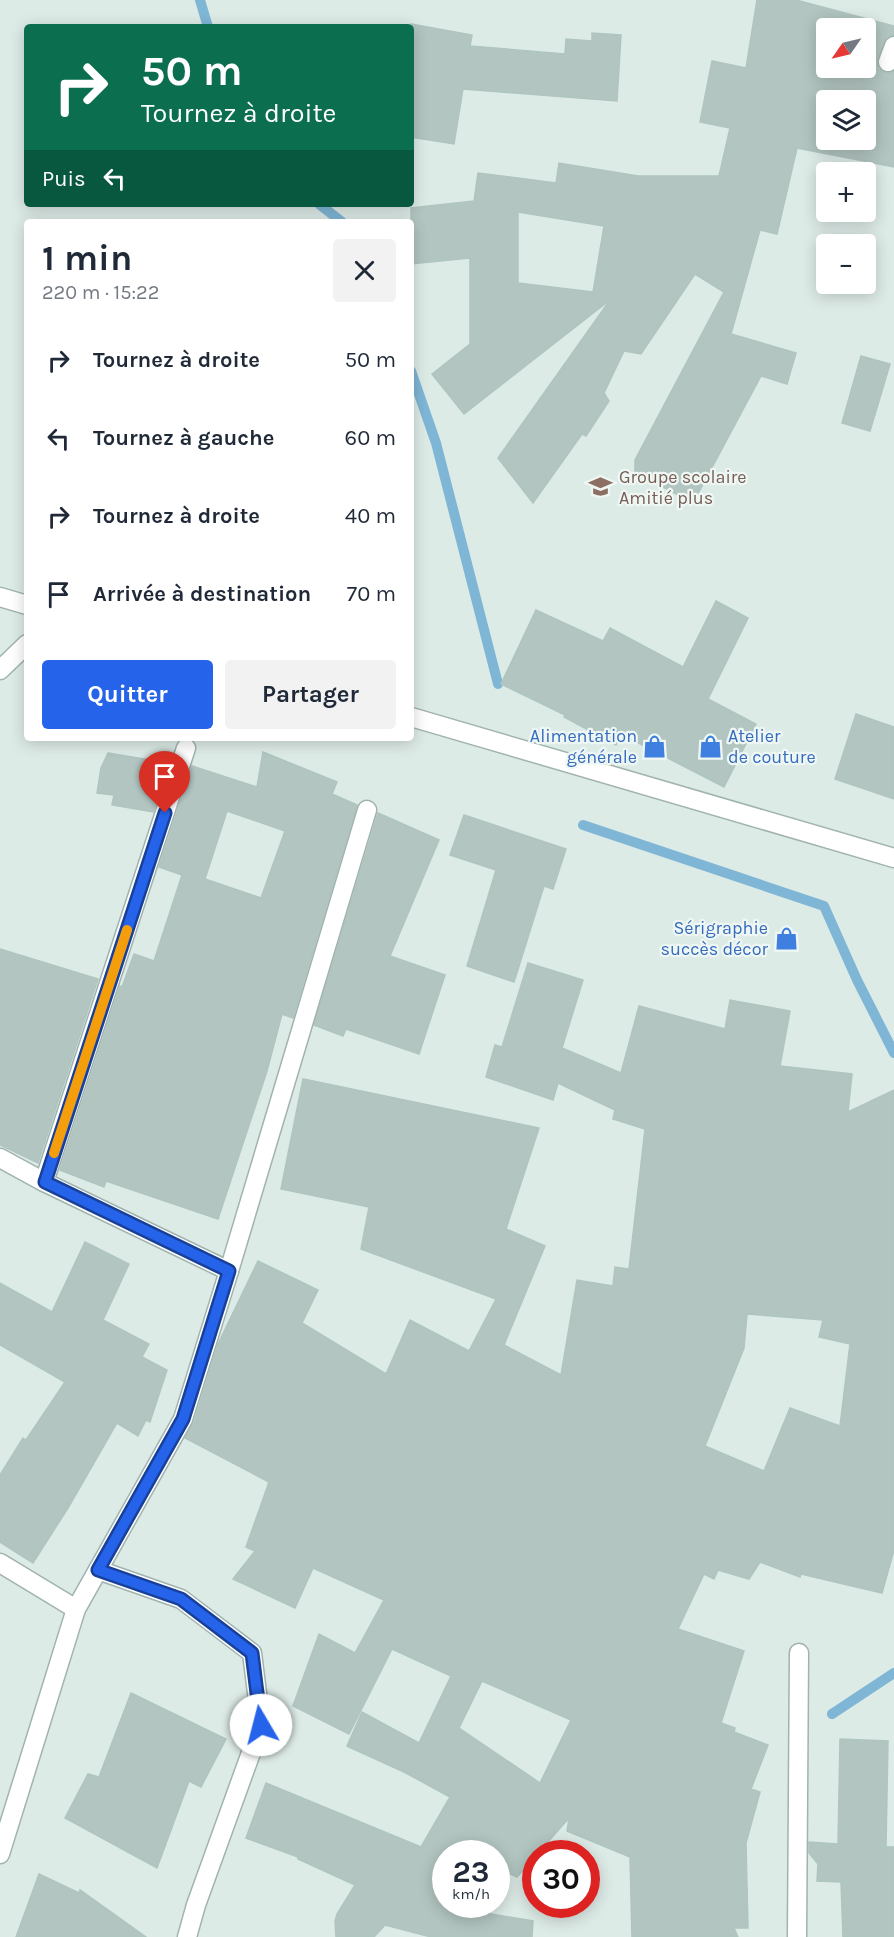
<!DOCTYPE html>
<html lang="fr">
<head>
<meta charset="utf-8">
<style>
	:root { --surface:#fff; --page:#f2f2f3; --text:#1f2937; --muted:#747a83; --accent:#2563eb }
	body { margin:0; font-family:Karla,sans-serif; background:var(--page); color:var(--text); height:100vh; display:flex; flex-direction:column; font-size:22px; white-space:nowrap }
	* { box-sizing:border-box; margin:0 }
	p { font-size:20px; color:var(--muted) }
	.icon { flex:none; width:33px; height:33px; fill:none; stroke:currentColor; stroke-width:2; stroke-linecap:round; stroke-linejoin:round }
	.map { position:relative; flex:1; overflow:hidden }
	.sheet { position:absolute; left:24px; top:219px; width:390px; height:522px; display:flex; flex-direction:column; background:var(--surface); border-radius:6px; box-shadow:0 3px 15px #0003 }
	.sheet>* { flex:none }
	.top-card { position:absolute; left:24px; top:24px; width:390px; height:183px; border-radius:6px; box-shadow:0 3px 15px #0003; background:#0b6e4f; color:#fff; overflow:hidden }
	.needle { width:39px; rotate:236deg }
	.tools { position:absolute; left:816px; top:18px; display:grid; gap:12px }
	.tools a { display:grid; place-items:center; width:60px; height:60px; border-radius:6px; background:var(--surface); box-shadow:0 3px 15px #0003; font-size:30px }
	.speed { position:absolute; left:432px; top:1840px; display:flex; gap:12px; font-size:30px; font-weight:700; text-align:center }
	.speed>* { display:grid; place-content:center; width:78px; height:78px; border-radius:50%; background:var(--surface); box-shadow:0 3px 15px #0003; line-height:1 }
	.speed small { font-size:15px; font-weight:400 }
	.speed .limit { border:9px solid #d22; background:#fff; color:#111 }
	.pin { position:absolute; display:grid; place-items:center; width:51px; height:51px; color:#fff; margin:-62px -26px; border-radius:50% 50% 50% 0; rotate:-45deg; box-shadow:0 0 6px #0007 }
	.pin .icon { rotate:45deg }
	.me { position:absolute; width:66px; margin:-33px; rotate:352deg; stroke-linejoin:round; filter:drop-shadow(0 0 4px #0008) }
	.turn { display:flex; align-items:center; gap:21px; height:126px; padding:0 18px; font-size:27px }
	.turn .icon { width:78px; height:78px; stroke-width:2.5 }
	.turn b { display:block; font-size:42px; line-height:51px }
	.then { display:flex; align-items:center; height:57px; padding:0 18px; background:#0003; gap:12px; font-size:22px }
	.round { display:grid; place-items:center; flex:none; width:63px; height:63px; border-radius:6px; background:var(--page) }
	.headline { display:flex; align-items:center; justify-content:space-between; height:102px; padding:0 18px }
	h1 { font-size:36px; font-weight:700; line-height:45px }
	.primary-button { display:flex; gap:12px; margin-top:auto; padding:12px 18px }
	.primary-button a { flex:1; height:69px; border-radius:6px; background:var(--accent); color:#fff; font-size:24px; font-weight:700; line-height:69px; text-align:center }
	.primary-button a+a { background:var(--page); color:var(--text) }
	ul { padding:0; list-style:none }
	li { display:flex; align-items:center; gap:18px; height:78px; padding:0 18px }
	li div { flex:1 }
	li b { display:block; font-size:22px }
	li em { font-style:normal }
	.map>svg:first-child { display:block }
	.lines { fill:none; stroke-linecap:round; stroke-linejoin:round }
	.stream { stroke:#7fb6d6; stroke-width:10 }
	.building { fill:#b2c5c1; stroke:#afc5c0; stroke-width:1.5; fill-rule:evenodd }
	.service-casing { stroke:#a0b3af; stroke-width:21 }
	.minor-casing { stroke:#a0b3af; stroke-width:21 }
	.tertiary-casing { stroke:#a0b3af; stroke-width:21 }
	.service { stroke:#fff; stroke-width:18 }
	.minor { stroke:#fff; stroke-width:18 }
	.tertiary { stroke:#fff; stroke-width:18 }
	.route-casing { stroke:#184099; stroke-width:15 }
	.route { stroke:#2563eb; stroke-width:10 }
	.slow { stroke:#f59e0b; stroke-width:10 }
	.labels { text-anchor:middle; stroke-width:4.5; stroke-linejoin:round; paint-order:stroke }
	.education-label { font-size:18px; fill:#785e54; stroke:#eef7f4; text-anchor:start }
	.shop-label { font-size:18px; fill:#366cbe; stroke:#eef7f4; text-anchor:end }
</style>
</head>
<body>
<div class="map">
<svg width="894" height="1937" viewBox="0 0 894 1937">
	<rect width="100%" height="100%" fill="#ddebe7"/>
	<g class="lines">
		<g class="stream">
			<path d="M 200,0 L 208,27"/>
			<path d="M 319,204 L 342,222"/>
			<path d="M 411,371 L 436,443 L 498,684"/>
			<path d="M 583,825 L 824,906 L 857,980 L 894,1053"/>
			<path d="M 832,1714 L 894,1673"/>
		</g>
	</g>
	<g class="building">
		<path d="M 757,0 L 796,0 L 894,26 L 894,35 L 887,37 L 884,42 L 877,63 L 879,69 L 884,72 L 894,71 L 894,167 L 797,148 L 777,234 L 760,230 L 731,334 L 796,353 L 787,384 L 761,376 L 693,503 L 635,472 L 635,460 L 724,292 L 695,274 L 641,354 L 624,351 L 604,393 L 609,401 L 586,436 L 582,434 L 533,503 L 498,458 L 610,300 L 464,414 L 432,374 L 470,344 L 470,258 L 411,264 L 411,208 L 474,201 L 478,173 L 556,183 L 559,163 L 638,176 L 719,176 L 730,128 L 700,122 L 712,61 L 746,68 ZM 826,28 L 866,28 L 866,68 L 826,68 ZM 826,100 L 866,100 L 866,140 L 826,140 ZM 518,212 L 604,226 L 593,292 L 518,283 Z"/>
		<path d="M 411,24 L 472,35 L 470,46 L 565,54 L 566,39 L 592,41 L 592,33 L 621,35 L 617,101 L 463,89 L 454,144 L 411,137 Z"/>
		<path d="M 861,356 L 890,364 L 870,431 L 842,423 Z"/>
		<path d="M 716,601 L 748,618 L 708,699 L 756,724 L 724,787 L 621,734 L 616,745 L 564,717 L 565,715 L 501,684 L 536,610 L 603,641 L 610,628 L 683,667 Z"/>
		<path d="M 856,714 L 894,727 L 894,799 L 835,779 Z"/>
		<path d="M 263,752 L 337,782 L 332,794 L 357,805 L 293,1018 L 282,1014 L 267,1071 L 218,1219 L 106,1181 L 104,1187 L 60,1170 L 120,986 L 122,987 L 134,954 L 154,961 L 182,875 L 159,867 L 192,766 L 257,787 ZM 227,811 L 285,831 L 261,898 L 205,879 Z"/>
		<path d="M 108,753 L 169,763 L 153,812 L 112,805 L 114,795 L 97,793 L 101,768 Z"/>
		<path d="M 378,813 L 439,840 L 390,956 L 445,975 L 419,1054 L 346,1029 L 343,1036 L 314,1025 Z"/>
		<path d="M 464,815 L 566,849 L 553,889 L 544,886 L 514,982 L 467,966 L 496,870 L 450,855 Z"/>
		<path d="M 0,949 L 98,979 L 38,1163 L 0,1145 Z"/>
		<path d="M 528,963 L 583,980 L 562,1048 L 621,1073 L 639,1006 L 725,1029 L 730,1000 L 790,1011 L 780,1066 L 852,1074 L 848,1112 L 894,1090 L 894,1550 L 882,1593 L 801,1574 L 800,1577 L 760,1562 L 749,1579 L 718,1570 L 714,1579 L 704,1574 L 678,1629 L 744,1651 L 721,1723 L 735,1728 L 734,1732 L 768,1745 L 751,1789 L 760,1792 L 746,1843 L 748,1928 L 734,1928 L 738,1937 L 632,1937 L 630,1857 L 567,1831 L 569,1818 L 517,1877 L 499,1869 L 496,1878 L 496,1854 L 446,1854 L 446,1905 L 490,1905 L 485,1913 L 533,1921 L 532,1937 L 431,1937 L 385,1925 L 374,1937 L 336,1937 L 335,1921 L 337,1914 L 355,1885 L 298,1859 L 298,1857 L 246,1838 L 266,1783 L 421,1847 L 450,1797 L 404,1772 L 347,1746 L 362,1712 L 419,1743 L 451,1676 L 392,1649 L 349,1734 L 293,1706 L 319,1634 L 355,1653 L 384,1600 L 313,1568 L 295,1608 L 233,1579 L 255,1551 L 246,1547 L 269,1482 L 185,1438 L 194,1422 L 218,1344 L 258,1261 L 318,1290 L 302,1323 L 386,1374 L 410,1320 L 469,1351 L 496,1299 L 361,1249 L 369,1207 L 281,1189 L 303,1079 L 539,1128 L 506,1229 L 545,1246 L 504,1345 L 561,1375 L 577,1280 L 613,1286 L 615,1267 L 629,1269 L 645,1129 L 613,1119 L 615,1110 L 558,1083 L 553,1100 L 486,1077 L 495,1045 L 502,1047 ZM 747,1314 L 823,1320 L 819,1337 L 850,1344 L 840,1426 L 790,1408 L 764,1471 L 705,1446 L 744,1348 ZM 482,1681 L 571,1720 L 540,1783 L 459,1728 Z"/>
		<path d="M 85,1242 L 129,1264 L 103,1320 L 149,1344 L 142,1357 L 167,1370 L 150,1422 L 146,1420 L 138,1436 L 117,1423 L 68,1508 L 33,1563 L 0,1542 L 0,1475 L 23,1438 L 26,1440 L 65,1382 L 0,1345 L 0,1283 L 52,1312 Z"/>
		<path d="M 131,1693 L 226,1739 L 201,1787 L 189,1781 L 157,1868 L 65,1818 L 88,1774 L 99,1777 Z"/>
		<path d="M 840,1739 L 888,1741 L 886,1847 L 894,1847 L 894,1937 L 843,1937 L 841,1882 L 817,1881 L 818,1864 L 809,1853 L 809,1842 L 838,1844 Z"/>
		<path d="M 39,1874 L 79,1893 L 80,1890 L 146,1937 L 16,1937 Z"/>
	</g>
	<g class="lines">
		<defs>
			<path id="service" d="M 0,1563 L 76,1609"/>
			<g id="minor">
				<path d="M 888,62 L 894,46"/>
				<path d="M 0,670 L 27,644"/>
				<path d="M 0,1158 L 44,1182 L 229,1271"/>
				<path d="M 44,1182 L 186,748"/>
				<path d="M 98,1570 L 181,1599 L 252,1653 L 261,1725 L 196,1905 L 187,1937"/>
				<path d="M 0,1854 L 76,1609 L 183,1419 L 229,1271 L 367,810"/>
				<path d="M 797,1937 L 799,1653"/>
			</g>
			<g id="tertiary">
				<path d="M 0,597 L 27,605"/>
				<path d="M 411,717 L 894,858"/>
			</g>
		</defs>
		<use href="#service" class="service-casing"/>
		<use href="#minor" class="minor-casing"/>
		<use href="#tertiary" class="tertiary-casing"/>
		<use href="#service" class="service"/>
		<use href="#minor" class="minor"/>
		<use href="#tertiary" class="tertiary"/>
	</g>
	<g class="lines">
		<defs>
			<path id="route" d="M 165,813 L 45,1182 L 229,1271 L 183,1419 L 98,1570 L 181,1599 L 252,1653 L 261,1725"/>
		</defs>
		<use href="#route" class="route-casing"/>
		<use href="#route" class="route"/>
		<path class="slow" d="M 54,1153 L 127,930"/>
	</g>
	<defs>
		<symbol id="school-bare" viewBox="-9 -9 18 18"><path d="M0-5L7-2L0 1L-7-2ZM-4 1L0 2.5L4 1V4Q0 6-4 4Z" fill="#8d6e63" stroke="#eef7f4" stroke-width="2.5" paint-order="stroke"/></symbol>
		<symbol id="shop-bare" viewBox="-9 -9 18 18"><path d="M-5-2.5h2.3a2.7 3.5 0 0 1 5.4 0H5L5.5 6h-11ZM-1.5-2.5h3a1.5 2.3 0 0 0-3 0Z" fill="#3f7fe0" stroke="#eef7f4" stroke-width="2.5" paint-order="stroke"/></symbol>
	</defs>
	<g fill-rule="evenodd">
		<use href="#school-bare" x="584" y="470" width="33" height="33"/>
		<use href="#shop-bare" x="638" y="730" width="33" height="33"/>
		<use href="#shop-bare" x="694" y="730" width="33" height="33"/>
		<use href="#shop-bare" x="770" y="922" width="33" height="33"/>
	</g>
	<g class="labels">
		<g class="education-label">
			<text x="619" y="483">Groupe scolaire<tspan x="619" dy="21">Amitié plus</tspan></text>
		</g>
		<g class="shop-label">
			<text x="637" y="742">Alimentation<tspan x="637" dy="21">générale</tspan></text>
			<text x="728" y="742" text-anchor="start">Atelier<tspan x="728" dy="21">de couture</tspan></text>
			<text x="768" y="934">Sérigraphie<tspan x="768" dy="21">succès décor</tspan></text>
		</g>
	</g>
</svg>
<div class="tools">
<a><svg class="needle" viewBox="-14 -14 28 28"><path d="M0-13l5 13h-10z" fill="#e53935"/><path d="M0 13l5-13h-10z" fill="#747a83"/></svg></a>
<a><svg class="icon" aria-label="layers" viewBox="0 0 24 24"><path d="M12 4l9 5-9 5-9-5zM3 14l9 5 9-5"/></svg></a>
<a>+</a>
<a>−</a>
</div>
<div class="speed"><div>23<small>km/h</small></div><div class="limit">30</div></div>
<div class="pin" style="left:165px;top:813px;background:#d93025"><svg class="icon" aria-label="arrive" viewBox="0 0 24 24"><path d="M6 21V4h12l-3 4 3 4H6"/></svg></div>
<svg class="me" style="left:261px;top:1725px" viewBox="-20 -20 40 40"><circle r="19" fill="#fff"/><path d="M0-13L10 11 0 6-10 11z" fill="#2563eb"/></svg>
<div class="top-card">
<div class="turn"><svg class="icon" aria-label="right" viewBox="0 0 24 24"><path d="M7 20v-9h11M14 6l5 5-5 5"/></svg><div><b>50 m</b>Tournez à droite</div></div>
<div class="then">Puis<svg class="icon" aria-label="left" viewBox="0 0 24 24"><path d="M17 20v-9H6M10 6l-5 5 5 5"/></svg></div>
</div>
<section class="sheet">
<div class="headline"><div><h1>1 min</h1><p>220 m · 15:22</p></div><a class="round"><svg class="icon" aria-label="close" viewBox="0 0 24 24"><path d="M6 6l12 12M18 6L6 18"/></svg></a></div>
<ul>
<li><svg class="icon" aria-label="right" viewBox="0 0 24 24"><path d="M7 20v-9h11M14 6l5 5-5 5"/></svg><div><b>Tournez à droite</b></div><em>50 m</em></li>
<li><svg class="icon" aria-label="left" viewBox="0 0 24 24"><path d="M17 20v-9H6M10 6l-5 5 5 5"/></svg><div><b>Tournez à gauche</b></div><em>60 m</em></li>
<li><svg class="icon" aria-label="right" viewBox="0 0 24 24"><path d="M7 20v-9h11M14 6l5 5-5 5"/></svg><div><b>Tournez à droite</b></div><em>40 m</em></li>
<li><svg class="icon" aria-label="arrive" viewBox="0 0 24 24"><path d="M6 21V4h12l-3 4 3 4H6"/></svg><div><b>Arrivée à destination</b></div><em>70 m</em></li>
</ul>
<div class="primary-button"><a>Quitter</a><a>Partager</a></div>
</section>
</div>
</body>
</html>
